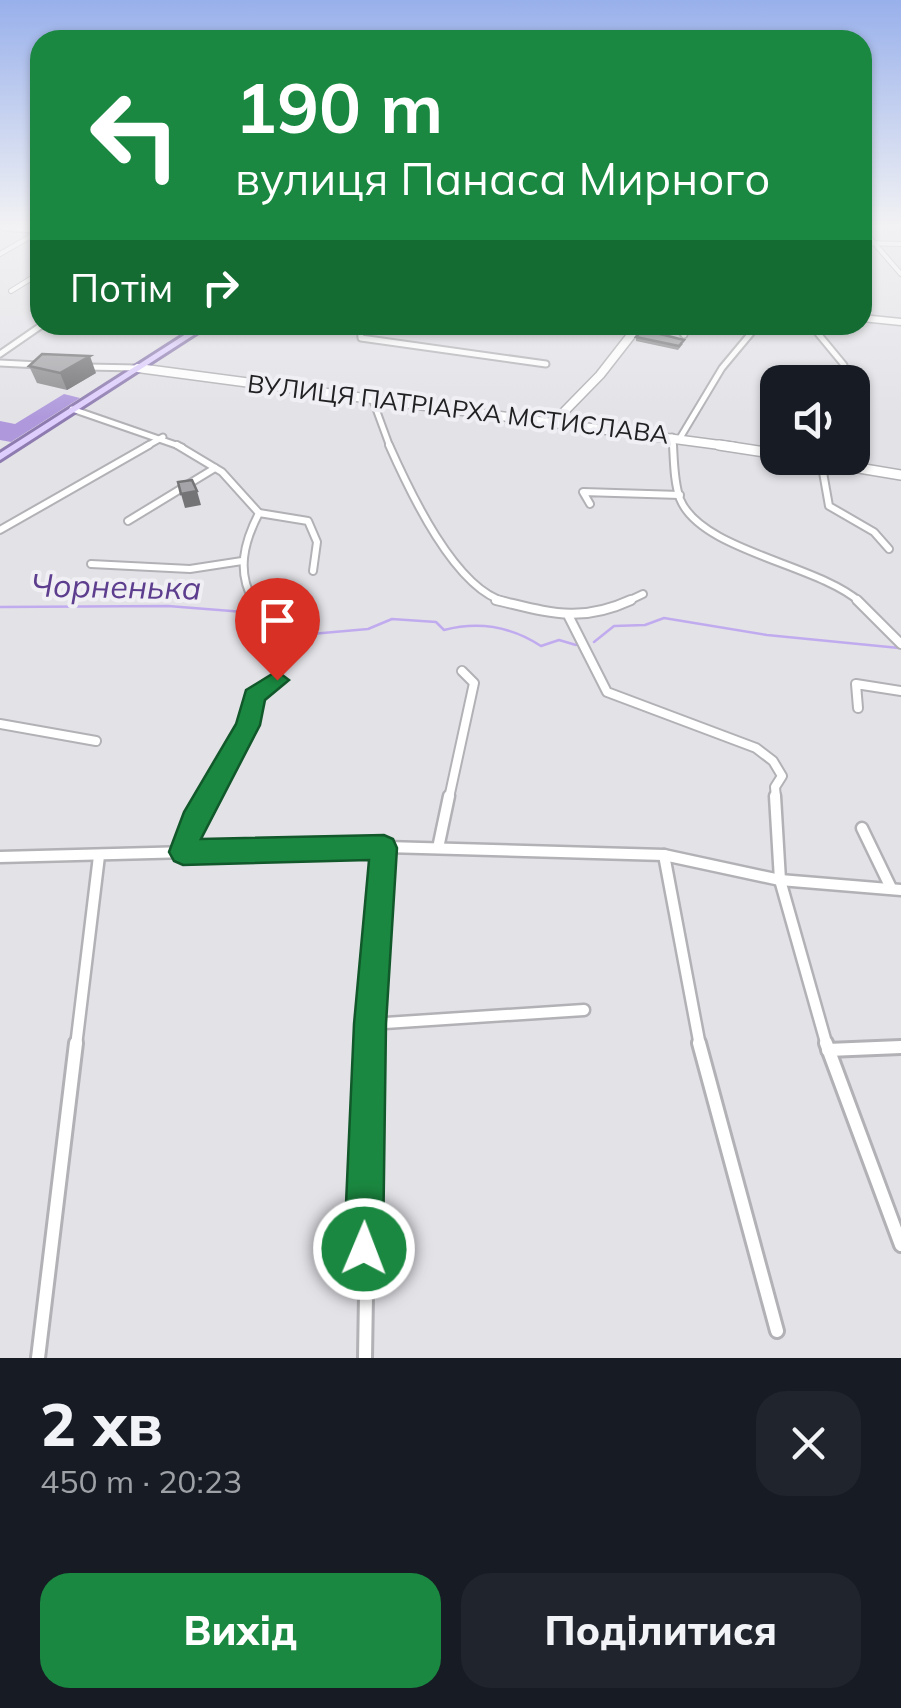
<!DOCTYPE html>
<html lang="uk">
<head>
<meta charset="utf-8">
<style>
	:root { --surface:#171b24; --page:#20242c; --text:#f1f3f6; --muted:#9ea1a6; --accent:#1a8840 }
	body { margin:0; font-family:Mulish,sans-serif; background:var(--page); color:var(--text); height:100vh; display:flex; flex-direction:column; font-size:38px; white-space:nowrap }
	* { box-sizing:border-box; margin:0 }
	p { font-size:32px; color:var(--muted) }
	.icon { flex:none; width:55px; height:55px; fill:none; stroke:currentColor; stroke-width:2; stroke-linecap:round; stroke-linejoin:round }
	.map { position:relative; height:1358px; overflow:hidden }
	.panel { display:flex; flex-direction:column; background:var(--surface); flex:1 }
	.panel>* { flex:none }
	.hud { position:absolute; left:30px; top:30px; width:842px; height:305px; border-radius:30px; box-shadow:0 2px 8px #0004; background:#1a8840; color:#fff; overflow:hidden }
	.fabs { position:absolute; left:760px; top:365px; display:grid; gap:20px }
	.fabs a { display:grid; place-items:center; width:110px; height:110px; border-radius:20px; background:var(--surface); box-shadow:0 2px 8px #0004; font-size:50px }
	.pin { position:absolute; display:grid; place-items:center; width:85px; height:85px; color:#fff; margin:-102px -42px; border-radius:50% 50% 50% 0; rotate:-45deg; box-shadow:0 0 10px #0007 }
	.pin .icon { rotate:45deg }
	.me { position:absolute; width:110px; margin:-55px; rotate:1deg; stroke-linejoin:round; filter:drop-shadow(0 0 8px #0008) }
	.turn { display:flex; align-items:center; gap:35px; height:210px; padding:0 40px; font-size:45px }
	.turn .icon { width:130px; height:130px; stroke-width:2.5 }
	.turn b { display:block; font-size:70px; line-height:85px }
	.then { display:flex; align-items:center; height:95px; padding:0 40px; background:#0003; gap:20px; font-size:38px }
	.round { display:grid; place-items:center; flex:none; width:105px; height:105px; border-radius:30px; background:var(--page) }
	.summary { display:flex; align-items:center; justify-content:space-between; height:170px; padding:0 40px }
	h1 { font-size:60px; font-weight:800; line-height:75px }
	.button { display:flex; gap:20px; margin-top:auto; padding:20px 40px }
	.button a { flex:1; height:115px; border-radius:30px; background:var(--accent); color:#fff; font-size:40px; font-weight:800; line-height:115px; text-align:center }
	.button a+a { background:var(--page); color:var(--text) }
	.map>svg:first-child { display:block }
	.forest { fill:#af99dc }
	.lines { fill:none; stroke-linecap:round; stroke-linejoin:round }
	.stream { stroke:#c1abef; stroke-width:2.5 }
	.street-far5-casing { stroke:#b2b1b5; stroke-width:6 }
	.street-far4-casing { stroke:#b2b1b5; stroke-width:9 }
	.street-far3-casing { stroke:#b2b1b5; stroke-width:10 }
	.street-far2-casing { stroke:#b2b1b5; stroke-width:12 }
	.street-far1-casing { stroke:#b2b1b5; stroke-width:15 }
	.street-casing { stroke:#b2b1b5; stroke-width:18 }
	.secondary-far2-casing { stroke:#b2b1b5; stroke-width:9 }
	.secondary-far1-casing { stroke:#b2b1b5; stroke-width:11 }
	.secondary-casing { stroke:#b2b1b5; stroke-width:12 }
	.primary-casing { stroke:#8e7cb0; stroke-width:6 }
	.street-far5 { stroke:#fff; stroke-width:4 }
	.street-far4 { stroke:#fff; stroke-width:5 }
	.street-far3 { stroke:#fff; stroke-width:6 }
	.street-far2 { stroke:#fff; stroke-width:8 }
	.street-far1 { stroke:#fff; stroke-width:10 }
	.street { stroke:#fff; stroke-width:12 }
	.secondary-far2 { stroke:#fff; stroke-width:6 }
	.secondary-far1 { stroke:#fff; stroke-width:8 }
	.secondary { stroke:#fff; stroke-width:9 }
	.primary { fill:#decefe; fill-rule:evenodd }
	.wall { fill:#8e8d90 }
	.shaded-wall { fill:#747376 }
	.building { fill:#a5a4a8; stroke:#747376; stroke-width:2.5 }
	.route { fill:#1a8840; stroke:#11582a; stroke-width:2.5 }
	.labels { text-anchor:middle; stroke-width:8; stroke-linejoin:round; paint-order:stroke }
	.far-street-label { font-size:25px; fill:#212022; stroke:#f0eff4 }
	.water-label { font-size:32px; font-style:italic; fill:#5d3d8d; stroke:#f0eff4 }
</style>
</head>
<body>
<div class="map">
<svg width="901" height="1358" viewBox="0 0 901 1358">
	<rect width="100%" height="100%" fill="#e3e2e7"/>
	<path class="forest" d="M 64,394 L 80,398 L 11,442 L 0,440 L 0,421 L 15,424 Z"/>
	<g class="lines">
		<g class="stream">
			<path d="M 0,607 L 168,606 L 244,612 L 300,635 L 368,629 L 392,619 L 436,622 L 444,630 C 479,621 512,627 541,646 L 559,640 L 576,645"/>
			<path d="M 594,642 L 614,626 L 645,625 L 664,618 L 767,635 L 899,648"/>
		</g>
		<defs>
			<g id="street-far5">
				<path d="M 862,229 L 901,274"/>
				<path d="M 862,243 L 901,244"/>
				<path d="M 0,254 L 40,231"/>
				<path d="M 11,291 L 40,273"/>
			</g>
			<g id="street-far4">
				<path d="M 360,325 L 361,338 L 546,364"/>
				<path d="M 678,325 L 684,335"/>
				<path d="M 811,325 L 844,365 L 839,382"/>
				<path d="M 0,354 L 42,325"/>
				<path d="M 0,363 L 39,365"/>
				<path d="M 87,367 L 138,368"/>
				<path d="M 372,398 L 390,447"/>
				<path d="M 72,409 L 182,447"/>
				<path d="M 672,437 L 673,447"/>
				<path d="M 680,438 L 722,368 L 752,332"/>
				<path d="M 145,447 L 163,437"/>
			</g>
			<g id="street-far3">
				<path d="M 177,445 L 222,472 L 259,513 C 244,542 236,572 254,602"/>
				<path d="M 389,445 C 409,490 455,590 506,602"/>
				<path d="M 673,445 C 674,462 674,482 680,499 C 701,551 817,564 860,602"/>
				<path d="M 821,461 L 829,506 L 874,532 L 889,549"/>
				<path d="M 590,504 L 583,492 L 680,495"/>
				<path d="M 259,513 L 308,521 L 317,542 L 313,571"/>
				<path d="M 128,521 L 215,468"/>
				<path d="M 0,530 L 149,445"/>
				<path d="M 91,564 L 190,569 L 242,561"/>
				<path d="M 626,602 L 643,594"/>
			</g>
			<g id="street-far2">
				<path d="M 252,600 L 259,609"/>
				<path d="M 496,600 C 548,612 579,624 631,600"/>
				<path d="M 857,600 L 901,644"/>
				<path d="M 569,617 L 607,692 L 756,748 L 773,761 L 782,776 L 775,787 L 776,798"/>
				<path d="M 858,708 L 856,684 L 901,691"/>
				<path d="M 0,724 L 96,741"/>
				<path d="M 208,798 L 240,737 L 254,696 L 277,680"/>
				<path d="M 449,798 L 474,683 L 462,671"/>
			</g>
			<g id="street-far1">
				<path d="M 775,796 L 780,880 L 827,1046"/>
				<path d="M 862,828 L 891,888"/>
				<path d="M 438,848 L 449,796"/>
				<path d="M 183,852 L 209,796"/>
				<path d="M 664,855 L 700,1046"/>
				<path d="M 0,857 L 386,847 L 664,855 L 780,880 L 901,890"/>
				<path d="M 370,1024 L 584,1010"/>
				<path d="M 76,1046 L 99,856"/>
				<path d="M 370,1046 L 384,848"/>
			</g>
			<g id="street">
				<path d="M 699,1043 L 777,1331"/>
				<path d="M 826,1043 L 901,1245"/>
				<path d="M 828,1050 L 901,1047"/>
				<path d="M 38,1358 L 76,1043"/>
				<path d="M 365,1358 L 370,1043"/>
			</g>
			<g id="secondary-far2">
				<path d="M 3,227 L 40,230"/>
				<path d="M 862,318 L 901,322"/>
			</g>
			<g id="secondary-far1">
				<path d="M 138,368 L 735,447"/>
				<path d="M 555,421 L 600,375 L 639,325"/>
			</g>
			<g id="secondary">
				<path d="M 719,445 L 778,454"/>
				<path d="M 799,458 L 901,475"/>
			</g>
			<path id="primary" d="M 200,325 L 209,325 L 0,460 L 0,453 Z"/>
		</defs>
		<use href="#street-far5" class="street-far5-casing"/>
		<use href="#street-far4" class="street-far4-casing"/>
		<use href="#street-far3" class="street-far3-casing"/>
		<use href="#street-far2" class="street-far2-casing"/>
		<use href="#street-far1" class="street-far1-casing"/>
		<use href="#street" class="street-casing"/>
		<use href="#secondary-far2" class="secondary-far2-casing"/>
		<use href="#secondary-far1" class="secondary-far1-casing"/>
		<use href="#secondary" class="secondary-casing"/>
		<use href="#primary" class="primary-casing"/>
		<use href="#street-far5" class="street-far5"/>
		<use href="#street-far4" class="street-far4"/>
		<use href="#street-far3" class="street-far3"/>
		<use href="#street-far2" class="street-far2"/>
		<use href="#street-far1" class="street-far1"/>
		<use href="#street" class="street"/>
		<use href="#secondary-far2" class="secondary-far2"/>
		<use href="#secondary-far1" class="secondary-far1"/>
		<use href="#secondary" class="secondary"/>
		<use href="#primary" class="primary"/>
	</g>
	<g class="wall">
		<path d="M 636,337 L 683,344 L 678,350 L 636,341 Z"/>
		<path d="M 29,366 L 96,373 L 67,390 L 37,383 Z"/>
	</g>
	<g class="shaded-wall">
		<path d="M 90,356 L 96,373 L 67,390 L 60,373 Z"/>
		<path d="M 197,491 L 201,505 L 185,508 L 181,494 Z"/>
	</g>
	<g class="building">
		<path d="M 642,330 L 664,335 L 684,340 L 679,346 L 636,337 Z"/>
		<path d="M 42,354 L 90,356 L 60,373 L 29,366 Z"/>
		<path d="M 192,480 L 197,491 L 181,494 L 178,482 Z"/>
	</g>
	<linearGradient id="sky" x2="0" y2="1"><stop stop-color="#98b0eb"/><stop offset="0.54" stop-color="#f2f2f4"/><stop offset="1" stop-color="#f2f2f4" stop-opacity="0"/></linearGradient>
	<rect width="901" height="417" fill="url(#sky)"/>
	<path class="route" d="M 277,671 L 289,680 L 265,700 L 260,725 L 201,839 L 384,835 L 393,839 L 397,848 L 386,1024 L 383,1249 L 377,1263 L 364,1268 L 350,1263 L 344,1249 L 354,1024 L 369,860 L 183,865 L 174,861 L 169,852 L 184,812 L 236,724 L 246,690 Z"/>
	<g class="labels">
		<g class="far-street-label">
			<text transform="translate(458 409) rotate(7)" y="9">ВУЛИЦЯ ПАТРІАРХА МСТИСЛАВА</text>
		</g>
		<g class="water-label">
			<text transform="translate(116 587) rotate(1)" y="11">Чорненька</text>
		</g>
	</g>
</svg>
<div class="fabs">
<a><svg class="icon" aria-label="sound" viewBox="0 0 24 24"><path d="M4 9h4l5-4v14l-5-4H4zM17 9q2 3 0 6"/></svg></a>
</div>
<div class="pin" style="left:277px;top:680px;background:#d93025"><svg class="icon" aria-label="arrive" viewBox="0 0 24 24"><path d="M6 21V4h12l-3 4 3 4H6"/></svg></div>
<svg class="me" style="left:364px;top:1249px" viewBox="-20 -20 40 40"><circle r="17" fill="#1a8840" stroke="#fff" stroke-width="3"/><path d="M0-11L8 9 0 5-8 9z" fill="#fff"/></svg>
<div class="hud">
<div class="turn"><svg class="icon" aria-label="left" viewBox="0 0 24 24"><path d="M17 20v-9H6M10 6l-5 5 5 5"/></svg><div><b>190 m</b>вулиця Панаса Мирного</div></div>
<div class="then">Потім<svg class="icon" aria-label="right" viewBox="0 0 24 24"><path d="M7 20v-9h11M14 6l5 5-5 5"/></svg></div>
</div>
</div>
<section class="panel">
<div class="summary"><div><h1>2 хв</h1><p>450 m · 20:23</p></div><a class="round"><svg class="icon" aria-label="close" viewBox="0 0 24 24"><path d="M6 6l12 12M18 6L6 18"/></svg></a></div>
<div class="button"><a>Вихід</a><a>Поділитися</a></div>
</section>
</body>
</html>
